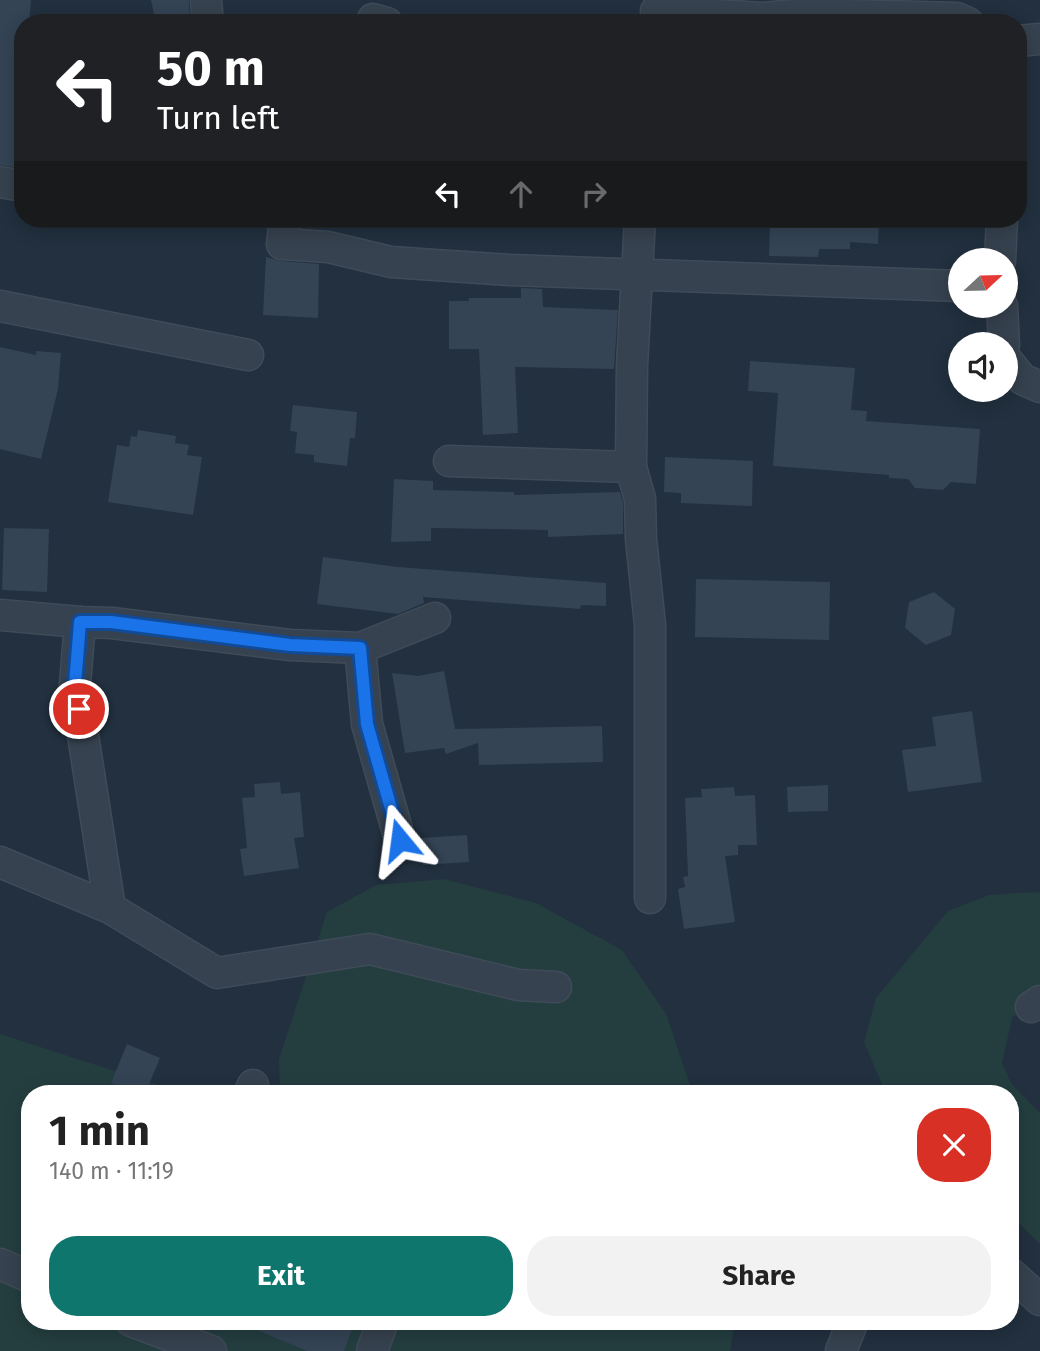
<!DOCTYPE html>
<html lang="en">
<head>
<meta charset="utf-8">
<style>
	:root { --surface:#fff; --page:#f2f2f2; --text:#222; --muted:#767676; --accent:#0f766e }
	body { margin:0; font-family:"Fira Sans",sans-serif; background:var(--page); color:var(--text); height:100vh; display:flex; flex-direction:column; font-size:26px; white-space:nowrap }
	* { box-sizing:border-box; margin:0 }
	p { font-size:23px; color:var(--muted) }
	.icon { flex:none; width:38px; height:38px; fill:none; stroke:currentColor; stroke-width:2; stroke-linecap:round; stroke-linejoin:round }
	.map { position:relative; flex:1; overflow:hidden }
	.side { position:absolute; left:21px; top:1085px; width:998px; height:245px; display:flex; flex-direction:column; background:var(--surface); border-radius:28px; box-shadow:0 4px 18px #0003 }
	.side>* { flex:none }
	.guide { position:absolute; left:14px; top:14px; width:1013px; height:214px; border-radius:28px; box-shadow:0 4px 18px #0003; background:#202124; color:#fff; overflow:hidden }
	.needle { width:46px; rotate:68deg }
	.buttons { position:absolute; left:948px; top:248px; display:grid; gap:14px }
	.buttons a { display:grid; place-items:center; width:70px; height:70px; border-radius:50%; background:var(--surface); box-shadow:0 4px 18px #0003; font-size:35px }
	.pin { position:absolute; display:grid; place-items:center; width:60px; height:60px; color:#fff; margin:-30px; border:4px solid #fff; border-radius:50%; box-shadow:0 2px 7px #0007 }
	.me { position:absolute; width:77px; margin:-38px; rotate:344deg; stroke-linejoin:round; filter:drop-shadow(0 0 5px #0008) }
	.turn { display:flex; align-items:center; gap:24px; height:147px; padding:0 28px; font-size:32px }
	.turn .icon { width:91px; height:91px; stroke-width:2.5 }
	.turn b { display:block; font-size:49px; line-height:60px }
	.lanes { display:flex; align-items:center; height:66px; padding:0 28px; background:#0003; justify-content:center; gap:35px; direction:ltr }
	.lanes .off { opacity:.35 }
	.round { display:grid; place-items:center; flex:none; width:74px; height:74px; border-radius:28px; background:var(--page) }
	.head { display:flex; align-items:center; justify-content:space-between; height:119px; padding:0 28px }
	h1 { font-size:42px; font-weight:700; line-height:52px }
	.action { display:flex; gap:14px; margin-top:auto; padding:14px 28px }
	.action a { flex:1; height:80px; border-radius:28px; background:var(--accent); color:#fff; font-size:28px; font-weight:700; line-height:80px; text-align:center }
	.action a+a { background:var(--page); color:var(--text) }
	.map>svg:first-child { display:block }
	.green { fill:#243e40 }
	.building { fill:#344455 }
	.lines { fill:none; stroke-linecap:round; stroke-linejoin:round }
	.street-casing { stroke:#3f4b58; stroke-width:33 }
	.street { stroke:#36424f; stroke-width:30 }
	.route-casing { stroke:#114b97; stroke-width:18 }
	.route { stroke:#1a73e8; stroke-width:12 }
</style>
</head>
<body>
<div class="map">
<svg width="1040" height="1351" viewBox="0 0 1040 1351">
	<rect width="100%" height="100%" fill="#22303f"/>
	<g class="green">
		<path d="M 444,879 L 536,903 L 622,950 L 666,1014 L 693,1094 L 280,1094 L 279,1059 L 327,912 L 376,885 Z"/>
		<path d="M 1035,892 L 1040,893 L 1040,994 L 1012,1018 L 1002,1064 L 1012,1084 L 1040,1113 L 1040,1244 L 1010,1215 L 1010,1094 L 886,1094 L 864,1042 L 876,998 L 948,911 L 989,895 Z"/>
		<path d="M 0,1034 L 186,1094 L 30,1094 L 30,1321 L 735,1321 L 730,1351 L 0,1351 Z"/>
	</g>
	<g class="building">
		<path d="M 0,0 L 31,0 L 29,23 L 23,23 L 23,114 L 19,168 L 0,165 Z"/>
		<path d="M 151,0 L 189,0 L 190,23 L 156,23 Z"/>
		<path d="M 770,219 L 879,219 L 878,244 L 850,242 L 850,249 L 819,249 L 818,257 L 769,256 Z"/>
		<path d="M 266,257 L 281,261 L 319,264 L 318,318 L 263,315 Z"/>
		<path d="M 521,288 L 542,289 L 543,307 L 618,310 L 614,369 L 515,367 L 518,433 L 483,435 L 479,349 L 449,349 L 449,301 L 469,301 L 469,298 L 521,298 Z"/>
		<path d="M 0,347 L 36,355 L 36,351 L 61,353 L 58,389 L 41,459 L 0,449 Z"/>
		<path d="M 750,361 L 855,368 L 851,410 L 867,411 L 866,421 L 980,429 L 976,484 L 951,482 L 943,490 L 915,488 L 908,479 L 889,478 L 889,475 L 773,466 L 778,393 L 748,391 Z"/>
		<path d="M 293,405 L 357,412 L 355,438 L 350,438 L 347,466 L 314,462 L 314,455 L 295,453 L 297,432 L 290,431 Z"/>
		<path d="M 138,430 L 176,436 L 175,443 L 189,445 L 187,455 L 202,457 L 193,515 L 108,502 L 117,445 L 129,447 L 131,436 L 137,437 Z"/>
		<path d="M 665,457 L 753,461 L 752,506 L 681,503 L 681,493 L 664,492 Z"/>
		<path d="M 394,479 L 433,481 L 433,490 L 514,492 L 514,495 L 620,492 L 623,502 L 623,534 L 548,537 L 548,530 L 431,528 L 431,541 L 391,542 Z"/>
		<path d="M 4,528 L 49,529 L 47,592 L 2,590 Z"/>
		<path d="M 323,557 L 398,567 L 606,583 L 606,606 L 581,605 L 580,609 L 423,597 L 424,603 L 398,614 L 317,604 Z"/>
		<path d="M 696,579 L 830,582 L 829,640 L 695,637 Z"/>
		<path d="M 934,592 L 955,609 L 951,635 L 926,645 L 905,628 L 909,602 Z"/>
		<path d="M 444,671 L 455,729 L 602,726 L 603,762 L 479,765 L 478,743 L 446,754 L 444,748 L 405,753 L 392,673 L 418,676 Z"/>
		<path d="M 972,711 L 982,782 L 908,792 L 902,750 L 936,746 L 932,717 Z"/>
		<path d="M 280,782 L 281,794 L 300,792 L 304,837 L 294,838 L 299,868 L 244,876 L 240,849 L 247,848 L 242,798 L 255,797 L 254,784 Z"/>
		<path d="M 828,785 L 828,811 L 788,812 L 787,787 Z"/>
		<path d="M 734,787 L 735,796 L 755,795 L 757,845 L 738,845 L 738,855 L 725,856 L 735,922 L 684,929 L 678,889 L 685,887 L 683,877 L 688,876 L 685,798 L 702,797 L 701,789 Z"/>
		<path d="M 467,835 L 469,862 L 423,865 L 421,838 Z"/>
		<path d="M 127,1044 L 160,1058 L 145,1094 L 135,1094 L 111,1083 Z"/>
		<path d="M 236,1321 L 355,1321 L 344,1351 L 307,1351 Z"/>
	</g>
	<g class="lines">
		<defs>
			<g id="street">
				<path d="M 206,0 L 208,23"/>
				<path d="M 656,11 L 762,18 L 806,14 L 957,18 L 968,23"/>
				<path d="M 373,19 L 387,23"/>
				<path d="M 1018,41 L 1040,39"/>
				<path d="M 0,182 L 23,186"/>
				<path d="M 285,219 L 282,244 L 328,247 L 391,262 L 510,270 L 961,286"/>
				<path d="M 640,219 L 632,366 L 631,467 L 640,499 L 641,539 L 650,625 L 650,898"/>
				<path d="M 1000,261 L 1002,219"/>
				<path d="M 0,306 L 248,355"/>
				<path d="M 1002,306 L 1004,345"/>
				<path d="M 1006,359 L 1022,379 L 1040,387"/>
				<path d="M 449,461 L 631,467"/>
				<path d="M 0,615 L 80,622 L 112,623 L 290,645 L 360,648 L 435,618"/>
				<path d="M 80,622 L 75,684 L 110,908"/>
				<path d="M 360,648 L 367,724 L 400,840"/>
				<path d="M 0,862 L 110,908 L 217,973 L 370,949 L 518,985 L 556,987"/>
				<path d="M 1031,1007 L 1040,1001"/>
				<path d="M 249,1094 L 253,1085"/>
				<path d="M 0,1264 L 30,1277"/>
				<path d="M 1010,1273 L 1040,1300"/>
				<path d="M 131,1321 L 211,1351"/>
				<path d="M 372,1351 L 383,1321"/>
				<path d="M 841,1351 L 853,1321"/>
			</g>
		</defs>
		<use href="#street" class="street-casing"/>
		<use href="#street" class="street"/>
	</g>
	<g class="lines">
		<defs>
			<path id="route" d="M 79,709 L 75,684 L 80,622 L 111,622 L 290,645 L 360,648 L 367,724 L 400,840"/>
		</defs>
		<use href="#route" class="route-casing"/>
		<use href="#route" class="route"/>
	</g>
</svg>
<div class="buttons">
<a><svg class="needle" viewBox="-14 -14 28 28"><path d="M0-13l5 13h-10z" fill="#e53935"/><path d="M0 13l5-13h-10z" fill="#767676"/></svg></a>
<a><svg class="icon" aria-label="sound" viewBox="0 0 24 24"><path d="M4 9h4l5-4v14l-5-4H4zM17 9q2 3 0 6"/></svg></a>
</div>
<div class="pin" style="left:79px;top:709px;background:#d93025"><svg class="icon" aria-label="arrive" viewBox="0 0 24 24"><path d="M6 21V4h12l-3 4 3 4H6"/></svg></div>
<svg class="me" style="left:400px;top:840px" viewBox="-20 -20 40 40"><path d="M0-17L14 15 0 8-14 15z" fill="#1a73e8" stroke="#fff" stroke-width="4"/></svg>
<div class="guide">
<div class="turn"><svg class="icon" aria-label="left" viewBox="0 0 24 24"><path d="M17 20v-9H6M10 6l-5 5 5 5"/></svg><div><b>50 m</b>Turn left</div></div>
<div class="lanes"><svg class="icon" aria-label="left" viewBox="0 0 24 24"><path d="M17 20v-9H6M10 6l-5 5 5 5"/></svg><svg class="icon off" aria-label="ahead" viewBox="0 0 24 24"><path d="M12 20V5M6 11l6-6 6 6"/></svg><svg class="icon off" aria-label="right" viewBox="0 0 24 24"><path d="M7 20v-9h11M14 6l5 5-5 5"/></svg></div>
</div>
<section class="side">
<div class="head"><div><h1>1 min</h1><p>140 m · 11:19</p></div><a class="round" style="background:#d93025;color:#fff"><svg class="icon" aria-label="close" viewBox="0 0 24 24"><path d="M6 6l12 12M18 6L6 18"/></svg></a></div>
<div class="action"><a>Exit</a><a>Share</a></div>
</section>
</div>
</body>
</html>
